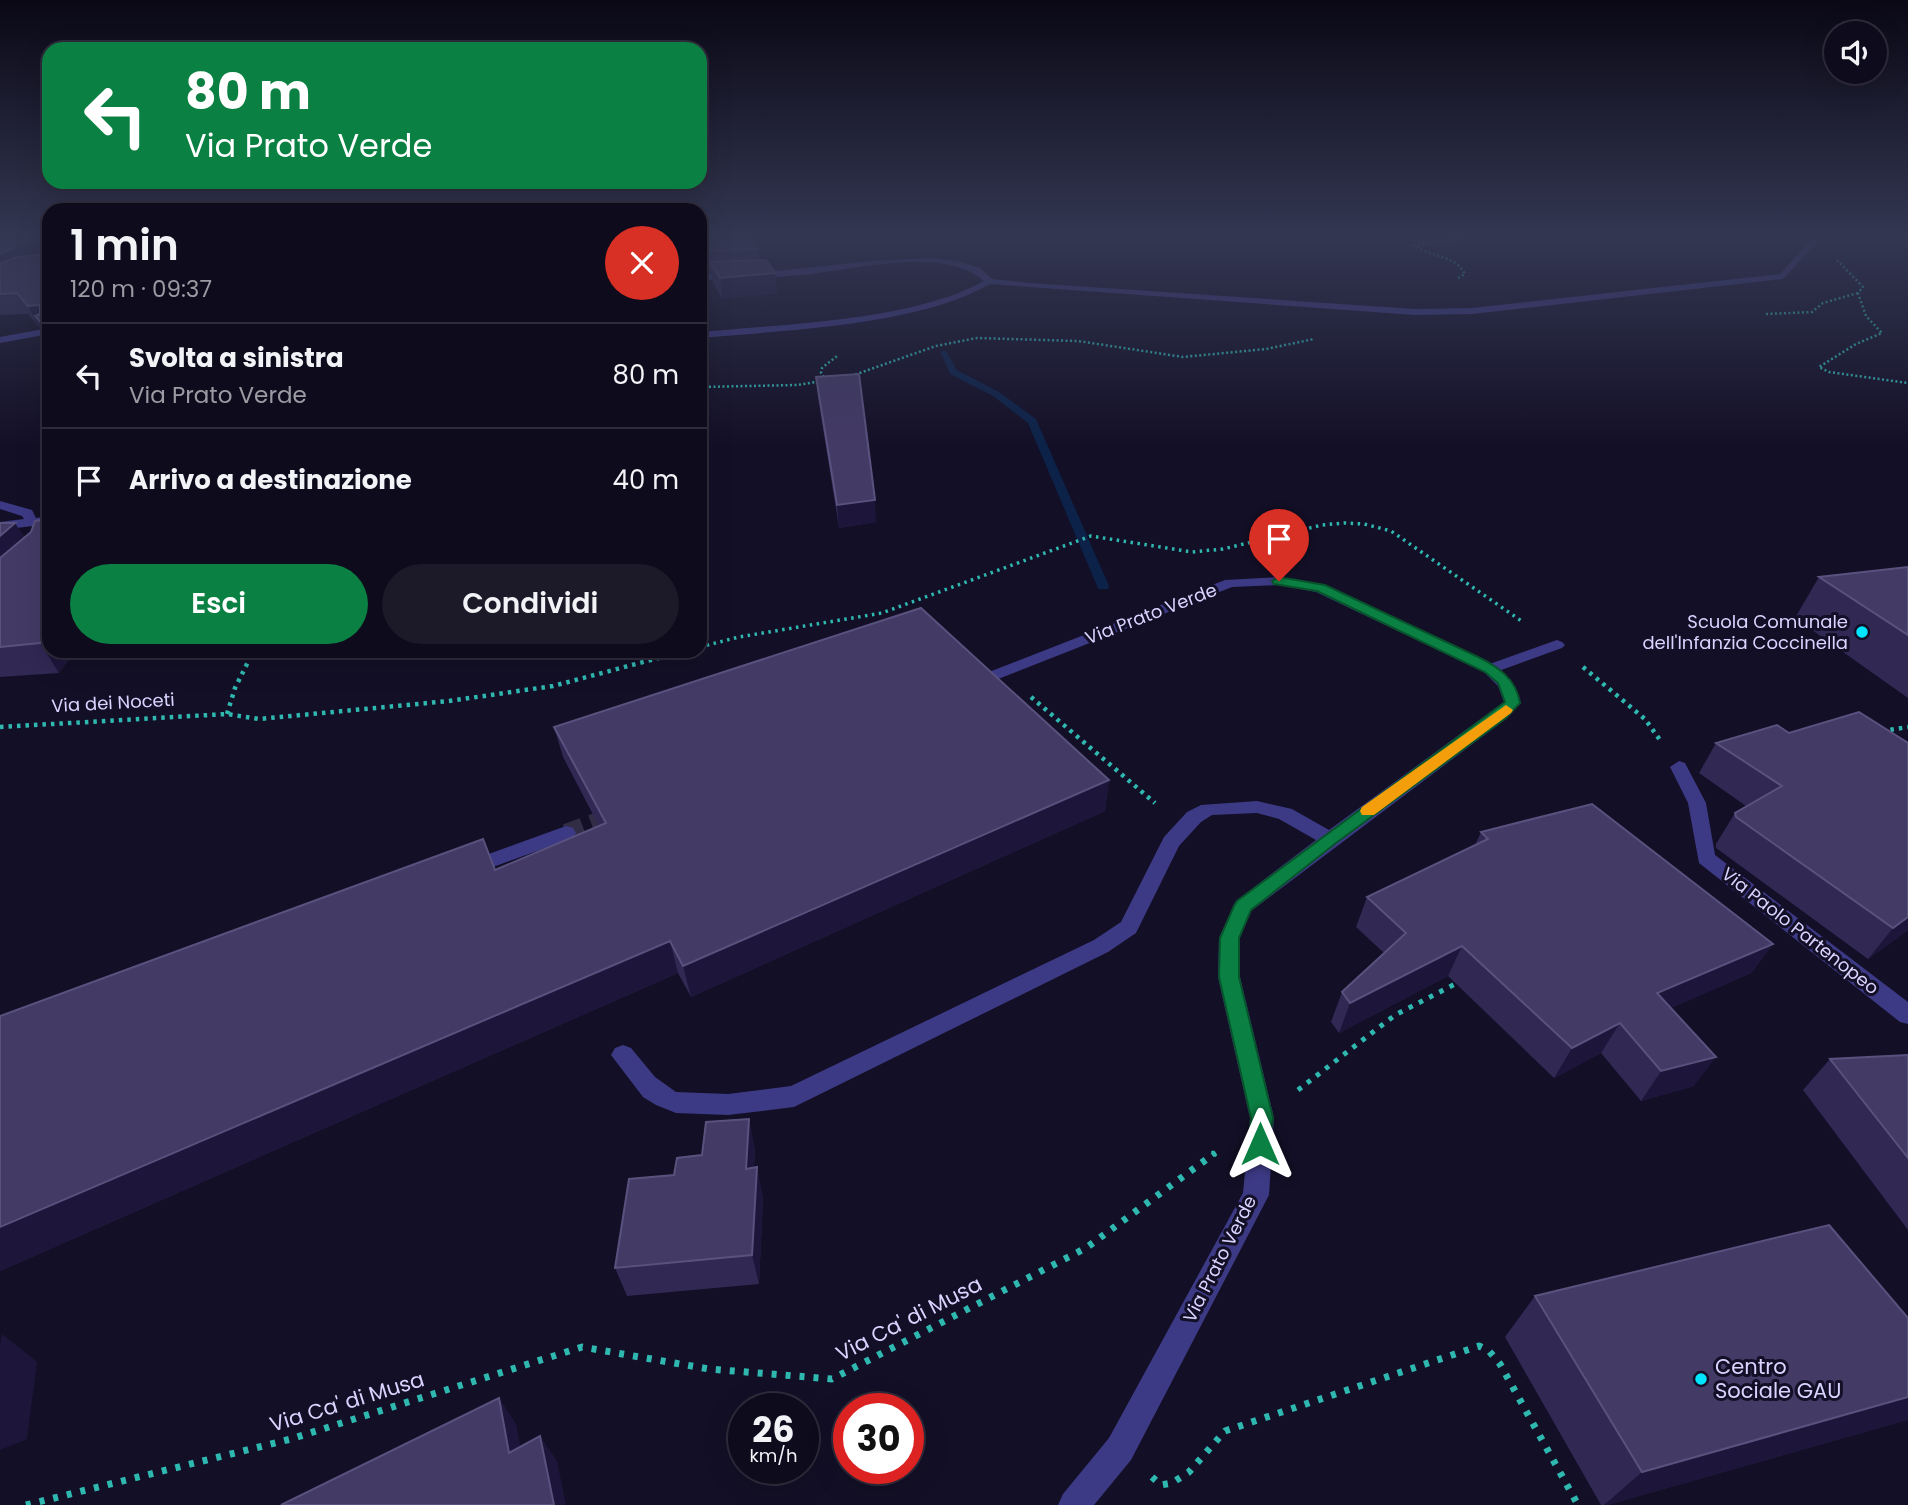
<!DOCTYPE html>
<html lang="it">
<head>
<meta charset="utf-8">
<style>
	:root { --surface:#0e0b1c; --page:#1c1929; --text:#f1f3f6; --muted:#9b9ba3; --line:#2e2b3b; --accent:#0b8043 }
	body { margin:0; font-family:Poppins,sans-serif; background:var(--page); color:var(--text); height:100vh; display:flex; flex-direction:column; font-size:26px; white-space:nowrap }
	* { box-sizing:border-box; margin:0 }
	p { font-size:23px; color:var(--muted) }
	.icon { flex:none; width:38px; height:38px; fill:none; stroke:currentColor; stroke-width:2; stroke-linecap:round; stroke-linejoin:round }
	.map { position:relative; flex:1; overflow:hidden }
	.details { position:absolute; left:42px; top:203px; width:665px; height:455px; display:flex; flex-direction:column; background:var(--surface); border-radius:21px; box-shadow:0 7px 28px #0002,0 0 0 2px var(--line) }
	.details>* { flex:none }
	.top-card { position:absolute; left:42px; top:42px; width:665px; height:147px; border-radius:21px; box-shadow:0 7px 28px #0002,0 0 0 2px var(--line); background:#0b8043; color:#fff; overflow:hidden }
	.fabs { position:absolute; left:1824px; top:21px; display:grid; gap:14px }
	.fabs a { display:grid; place-items:center; width:63px; height:63px; border-radius:50%; background:var(--surface); box-shadow:0 7px 28px #0002,0 0 0 2px var(--line); font-size:35px }
	.speed { position:absolute; left:728px; top:1393px; display:flex; gap:14px; font-size:35px; font-weight:700; text-align:center }
	.speed>* { display:grid; place-content:center; width:91px; height:91px; border-radius:50%; background:var(--surface); box-shadow:0 7px 28px #0002,0 0 0 2px var(--line); line-height:1 }
	.speed small { font-size:18px; font-weight:400 }
	.speed .limit { border:10px solid #d22; background:#fff; color:#111 }
	.pin { position:absolute; display:grid; place-items:center; width:60px; height:60px; color:#fff; margin:-72px -30px; border-radius:50% 50% 50% 0; rotate:-45deg; box-shadow:0 0 7px #0007 }
	.pin .icon { rotate:45deg }
	.me { position:absolute; width:77px; margin:-38px; rotate:0deg; stroke-linejoin:round; filter:drop-shadow(0 0 5px #0008) }
	.turn { display:flex; align-items:center; gap:24px; height:147px; padding:0 28px; font-size:32px }
	.turn .icon { width:91px; height:91px; stroke-width:2.5 }
	.turn b { display:block; font-size:49px; line-height:60px }
	.round { display:grid; place-items:center; flex:none; width:74px; height:74px; border-radius:37px; background:var(--page) }
	.summary { display:flex; align-items:center; justify-content:space-between; height:119px; padding:0 28px }
	h1 { font-size:42px; font-weight:600; line-height:52px }
	.action { display:flex; gap:14px; margin-top:auto; padding:14px 28px }
	.action a { flex:1; height:80px; border-radius:42px; background:var(--accent); color:#fff; font-size:28px; font-weight:600; line-height:80px; text-align:center }
	.action a+a { background:var(--page); color:var(--text) }
	ul { padding:0; list-style:none }
	li { display:flex; align-items:center; gap:21px; height:105px; padding:0 28px; border-top:2px solid var(--line) }
	li div { flex:1 }
	li b { display:block; font-size:26px }
	li em { font-style:normal }
	.map>svg:first-child { display:block }
	.lines { fill:none; stroke-linecap:round; stroke-linejoin:round }
	.stream { fill:#0c2248; fill-rule:evenodd }
	.minor-tunnel { stroke:#312d47; stroke-width:18; stroke-dasharray:18 9; stroke-linecap:butt }
	.path-far4 { stroke:#2fb8b0; stroke-width:2.5; stroke-dasharray:2 2.5; stroke-linecap:butt }
	.path-far3 { stroke:#2fb8b0; stroke-width:3.5; stroke-dasharray:2.5 4.5; stroke-linecap:butt }
	.path-far2 { stroke:#2fb8b0; stroke-width:4.5; stroke-dasharray:3.5 5; stroke-linecap:butt }
	.path-far1 { stroke:#2fb8b0; stroke-width:5; stroke-dasharray:4.5 7; stroke-linecap:butt }
	.path { stroke:#2fb8b0; stroke-width:7; stroke-dasharray:5 9; stroke-linecap:butt }
	.service { fill:#3d3a85; fill-rule:evenodd }
	.minor { fill:#3d3a85; fill-rule:evenodd }
	.wall { fill:#312854 }
	.shaded-wall { fill:#1d163a }
	.building { fill:#433a66; stroke:#5a527e; stroke-width:2 }
	.route { fill:#0b8043; stroke:#07532c; stroke-width:2 }
	.slow { fill:#f59e0b }
	.poi-dot { fill:#00e5ff; stroke:#130f26; stroke-width:2.5 }
	.labels { text-anchor:middle; stroke-width:6; stroke-linejoin:round; paint-order:stroke }
	.street-label { font-size:18px; fill:#d9d4ff; stroke:#130f26 }
	.poi-label { font-size:18px; fill:#d9d4ff; stroke:#130f26; text-anchor:end }
	.near-street-label { font-size:21px; fill:#d9d4ff; stroke:#130f26 }
	.near-poi-label { font-size:21px; fill:#d9d4ff; stroke:#130f26; text-anchor:start }
</style>
</head>
<body>
<div class="map">
<svg width="1908" height="1505" viewBox="0 0 1908 1505">
	<rect width="100%" height="100%" fill="#130f26"/>
	<g class="lines">
		<path class="stream" d="M 940,351 L 946,351 L 957,370 L 999,392 L 1036,419 L 1109,586 L 1108,589 L 1098,589 L 1097,586 L 1028,423 L 993,396 L 950,374 Z"/>
		<path class="minor-tunnel" d="M 566,833 L 617,814"/>
		<g class="path-far4">
			<path d="M 1837,260 L 1863,287 L 1858,293 L 1866,316 L 1882,333 L 1856,344 L 1819,367 L 1829,372 L 1908,383"/>
			<path d="M 1458,278 L 1465,274 C 1455,254 1430,258 1414,245 L 1467,238 L 1521,236"/>
			<path d="M 1766,314 L 1812,312 L 1823,303 L 1858,293"/>
			<path d="M 851,376 L 936,346 L 977,338 L 1078,341 L 1183,357 L 1266,349 L 1314,339"/>
			<path d="M 826,381 L 821,373 L 822,368 L 837,356"/>
			<path d="M 700,387 L 797,385 L 822,381"/>
		</g>
		<g class="path-far3">
			<path d="M 700,647 L 739,637 L 882,613 L 1091,536 L 1192,552 L 1223,549 L 1322,525 L 1345,523 L 1364,524 L 1391,531 L 1523,622"/>
			<path d="M 250,658 L 253,651"/>
			<path d="M 659,658 L 685,651"/>
		</g>
		<g class="path-far2">
			<path d="M 1583,667 L 1645,719 L 1660,740"/>
			<path d="M 1031,697 L 1155,803"/>
			<path d="M 227,714 L 235,688 L 251,656"/>
			<path d="M 0,727 L 227,714 L 259,719 L 449,701 L 553,686 L 666,656"/>
			<path d="M 1882,731 L 1908,727"/>
		</g>
		<g class="path-far1">
			<path d="M 1298,1090 L 1395,1015 L 1461,981"/>
			<path d="M 1212,1155 L 1218,1151"/>
		</g>
		<g class="path">
			<path d="M 1152,1477 L 1161,1485 L 1172,1483 L 1189,1472 L 1225,1431 L 1479,1346 L 1489,1351 L 1500,1364 L 1578,1505"/>
			<path d="M 26,1505 L 291,1439 L 582,1347 L 709,1369 L 832,1379 L 1086,1248 L 1215,1153"/>
		</g>
		<path class="service" d="M 1557,640 L 1562,642 L 1565,645 L 1562,648 L 1496,672 L 1490,674 L 1482,669 L 1484,666 Z"/>
		<g class="minor">
			<path d="M 1814,236 L 1823,236 L 1783,279 L 1472,314 L 1415,315 L 990,284 C 918,326 784,330 700,338 L 700,332 C 782,324 913,321 984,281 C 946,245 849,270 802,275 C 768,278 734,279 700,280 L 700,274 L 776,271 L 872,261 L 931,258 L 957,261 L 980,268 L 992,279 L 1030,283 L 1415,309 L 1472,308 L 1780,274 Z"/>
			<path d="M 49,328 L 49,334 L 0,343 L 0,337 Z"/>
			<path d="M 0,501 L 32,510 L 36,518 L 49,516 L 49,524 L 0,530 L 0,522 L 24,519 L 22,516 L 0,509 Z"/>
			<path d="M 1279,577 L 1325,585 L 1496,666 L 1513,684 L 1521,703 L 1507,718 L 1251,911 L 1239,938 L 1240,977 L 1274,1118 L 1269,1195 L 1131,1460 L 1094,1505 L 1058,1505 L 1063,1494 L 1109,1438 L 1243,1193 L 1250,1118 L 1218,977 L 1219,938 L 1236,901 L 1316,840 L 1279,819 L 1257,813 L 1212,815 L 1201,822 L 1179,846 L 1136,933 L 1108,952 L 794,1107 L 728,1115 L 676,1113 L 656,1105 L 643,1097 L 611,1055 L 615,1048 L 623,1045 L 631,1048 L 655,1077 L 676,1092 L 728,1094 L 791,1086 L 1094,940 L 1121,922 L 1164,837 L 1187,812 L 1201,805 L 1257,801 L 1292,809 L 1329,830 L 1504,702 L 1498,686 L 1484,672 L 1316,592 L 1279,585 L 1232,587 L 988,683 L 976,683 L 974,680 L 976,677 L 1225,580 Z"/>
			<path d="M 1679,761 L 1685,763 L 1706,803 L 1715,855 L 1908,1002 L 1908,1024 L 1900,1022 L 1699,863 L 1688,803 L 1670,767 Z"/>
			<path d="M 566,826 L 573,828 L 576,833 L 573,838 L 471,875 L 464,873 L 461,868 L 464,863 Z"/>
		</g>
	</g>
	<g class="wall">
		<path d="M 0,236 L 21,236 L 24,256 L 49,254 L 49,340 L 41,327 L 39,327 L 28,314 L 0,315 Z"/>
		<path d="M 700,236 L 758,249 L 759,260 L 775,273 L 777,293 L 722,299 L 713,282 L 711,271 L 707,271 L 700,259 Z"/>
		<path d="M 816,377 L 876,522 L 839,528 L 818,397 Z"/>
		<path d="M 0,523 L 15,523 L 24,537 L 59,673 L 0,677 Z"/>
		<path d="M 1908,567 L 1908,698 L 1795,618 L 1819,577 Z"/>
		<path d="M 554,727 L 1109,780 L 1105,811 L 691,997 L 678,973 L 0,1271 L 0,1016 L 495,870 L 599,826 L 563,757 Z"/>
		<path d="M 1789,733 L 1908,743 L 1908,930 L 1868,959 L 1716,848 L 1716,844 L 1735,813 L 1746,806 L 1699,773 L 1716,743 Z"/>
		<path d="M 1481,832 L 1773,944 L 1751,973 L 1671,1008 L 1694,1086 L 1641,1101 L 1601,1053 L 1554,1078 L 1448,976 L 1339,1033 L 1331,1022 L 1342,992 L 1384,953 L 1356,927 L 1367,897 L 1475,845 Z"/>
		<path d="M 1908,1055 L 1908,1230 L 1803,1090 L 1830,1059 Z"/>
		<path d="M 755,1149 L 754,1167 L 763,1197 L 759,1284 L 627,1296 L 615,1268 Z"/>
		<path d="M 1535,1296 L 1907,1420 L 1607,1505 L 1601,1505 L 1505,1337 Z"/>
	</g>
	<g class="shaded-wall">
		<path d="M 14,236 L 21,236 L 25,266 L 0,277 L 0,254 Z"/>
		<path d="M 775,273 L 777,293 L 722,299 L 720,278 Z"/>
		<path d="M 40,305 L 49,323 L 49,336 L 44,327 L 35,316 L 41,327 L 39,327 L 28,306 Z"/>
		<path d="M 875,500 L 876,522 L 839,528 L 837,505 Z"/>
		<path d="M 15,523 L 32,550 L 0,578 L 0,536 Z"/>
		<path d="M 49,633 L 49,651 L 76,651 L 59,673 L 40,643 Z"/>
		<path d="M 1109,780 L 1105,811 L 691,997 L 683,966 Z"/>
		<path d="M 1908,917 L 1908,930 L 1868,959 L 1893,928 Z"/>
		<path d="M 670,941 L 678,973 L 0,1271 L 0,1227 Z"/>
		<path d="M 1773,944 L 1751,973 L 1638,1023 L 1657,993 Z"/>
		<path d="M 1462,946 L 1448,976 L 1339,1033 L 1350,1003 Z"/>
		<path d="M 1620,1023 L 1601,1053 L 1554,1078 L 1572,1048 Z"/>
		<path d="M 1716,1057 L 1694,1086 L 1641,1101 L 1661,1071 Z"/>
		<path d="M 749,1119 L 755,1149 L 752,1199 L 746,1169 Z"/>
		<path d="M 757,1167 L 763,1197 L 759,1284 L 752,1255 Z"/>
		<path d="M 2,1334 L 37,1362 L 27,1439 L 0,1450 L 0,1345 Z"/>
		<path d="M 1908,1397 L 1908,1420 L 1907,1420 L 1607,1505 L 1604,1505 L 1642,1472 Z"/>
		<path d="M 499,1398 L 516,1424 L 527,1478 L 509,1453 Z"/>
		<path d="M 540,1436 L 557,1461 L 566,1505 L 554,1505 Z"/>
	</g>
	<g class="building">
		<path d="M 0,236 L 14,236 L 15,247 L 0,254 Z"/>
		<path d="M 700,236 L 749,236 L 758,249 L 704,251 L 700,245 Z"/>
		<path d="M 49,254 L 49,325 L 44,326 L 35,316 L 40,314 L 40,305 L 28,306 L 17,293 L 0,294 L 0,263 L 18,257 Z"/>
		<path d="M 766,260 L 775,273 L 720,278 L 710,262 Z"/>
		<path d="M 859,374 L 875,500 L 837,505 L 816,377 Z"/>
		<path d="M 49,519 L 49,633 L 40,643 L 0,647 L 0,558 L 31,532 L 35,521 Z"/>
		<path d="M 0,523 L 15,523 L 0,536 Z"/>
		<path d="M 1908,567 L 1908,635 L 1819,577 Z"/>
		<path d="M 921,608 L 1109,780 L 683,966 L 670,941 L 0,1227 L 0,1016 L 483,839 L 495,870 L 606,823 L 554,727 Z"/>
		<path d="M 1859,712 L 1908,743 L 1908,917 L 1893,928 L 1736,817 L 1735,813 L 1782,786 L 1716,743 L 1777,725 L 1789,733 Z"/>
		<path d="M 1592,804 L 1773,944 L 1657,993 L 1716,1057 L 1661,1071 L 1620,1023 L 1572,1048 L 1462,946 L 1350,1003 L 1342,992 L 1406,933 L 1367,897 L 1488,839 L 1481,832 Z"/>
		<path d="M 1908,1055 L 1908,1158 L 1830,1059 Z"/>
		<path d="M 749,1119 L 746,1169 L 757,1167 L 752,1255 L 615,1268 L 629,1179 L 674,1175 L 677,1158 L 702,1155 L 706,1122 Z"/>
		<path d="M 1829,1225 L 1908,1318 L 1908,1397 L 1642,1472 L 1535,1296 Z"/>
		<path d="M 499,1398 L 509,1453 L 540,1436 L 554,1505 L 281,1505 Z"/>
	</g>
	<linearGradient id="sky" x2="0" y2="1"><stop stop-color="#0a0815"/><stop offset="0.53" stop-color="#333752"/><stop offset="1" stop-color="#333752" stop-opacity="0"/></linearGradient>
	<rect width="1908" height="447" fill="url(#sky)"/>
	<path class="route" d="M 1279,577 L 1325,585 L 1476,656 C 1497,666 1516,678 1520,703 L 1506,718 L 1336,843 L 1251,910 L 1239,938 L 1239,977 L 1273,1118 L 1268,1151 L 1260,1154 L 1252,1151 L 1249,1144 L 1251,1118 L 1219,977 L 1220,938 L 1234,906 L 1237,901 L 1505,702 L 1498,683 L 1485,672 L 1317,591 L 1274,584 L 1272,581 Z"/>
	<path class="slow" d="M 1506,705 L 1513,710 L 1511,713 L 1374,815 L 1362,815 L 1360,811 L 1362,807 Z"/>
	<g class="poi-dot">
		<circle cx="1862" cy="632" r="7"/>
		<circle cx="1701" cy="1379" r="7"/>
	</g>
	<g class="labels">
		<g class="street-label">
			<text transform="translate(1151 614) rotate(-21)" y="6">Via Prato Verde</text>
			<text transform="translate(113 703) rotate(-3)" y="6">Via dei Noceti</text>
			<text transform="translate(1800 931) rotate(38)" y="6">Via Paolo Partenopeo</text>
			<text transform="translate(1220 1259) rotate(-63)" y="6">Via Prato Verde</text>
		</g>
		<g class="poi-label">
			<text x="1848" y="628">Scuola Comunale<tspan x="1848" dy="21">dell'Infanzia Coccinella</tspan></text>
		</g>
		<g class="near-street-label">
			<text transform="translate(909 1319) rotate(-27)" y="7">Via Ca' di Musa</text>
			<text transform="translate(347 1402) rotate(-17)" y="7">Via Ca' di Musa</text>
		</g>
		<g class="near-poi-label">
			<text x="1715" y="1374">Centro<tspan x="1715" dy="24">Sociale GAU</tspan></text>
		</g>
	</g>
</svg>
<div class="fabs">
<a><svg class="icon" aria-label="sound" viewBox="0 0 24 24"><path d="M4 9h4l5-4v14l-5-4H4zM17 9q2 3 0 6"/></svg></a>
</div>
<div class="speed"><div>26<small>km/h</small></div><div class="limit">30</div></div>
<div class="pin" style="left:1279px;top:581px;background:#d93025"><svg class="icon" aria-label="arrive" viewBox="0 0 24 24"><path d="M6 21V4h12l-3 4 3 4H6"/></svg></div>
<svg class="me" style="left:1260px;top:1144px" viewBox="-20 -20 40 40"><path d="M0-17L14 15 0 8-14 15z" fill="#0b8043" stroke="#fff" stroke-width="4"/></svg>
<div class="top-card">
<div class="turn"><svg class="icon" aria-label="left" viewBox="0 0 24 24"><path d="M17 20v-9H6M10 6l-5 5 5 5"/></svg><div><b>80 m</b>Via Prato Verde</div></div>
</div>
<section class="details">
<div class="summary"><div><h1>1 min</h1><p>120 m · 09:37</p></div><a class="round" style="background:#d93025;color:#fff"><svg class="icon" aria-label="close" viewBox="0 0 24 24"><path d="M6 6l12 12M18 6L6 18"/></svg></a></div>
<ul>
<li><svg class="icon" aria-label="left" viewBox="0 0 24 24"><path d="M17 20v-9H6M10 6l-5 5 5 5"/></svg><div><b>Svolta a sinistra</b><p>Via Prato Verde</p></div><em>80 m</em></li>
<li><svg class="icon" aria-label="arrive" viewBox="0 0 24 24"><path d="M6 21V4h12l-3 4 3 4H6"/></svg><div><b>Arrivo a destinazione</b></div><em>40 m</em></li>
</ul>
<div class="action"><a>Esci</a><a>Condividi</a></div>
</section>
</div>
</body>
</html>
